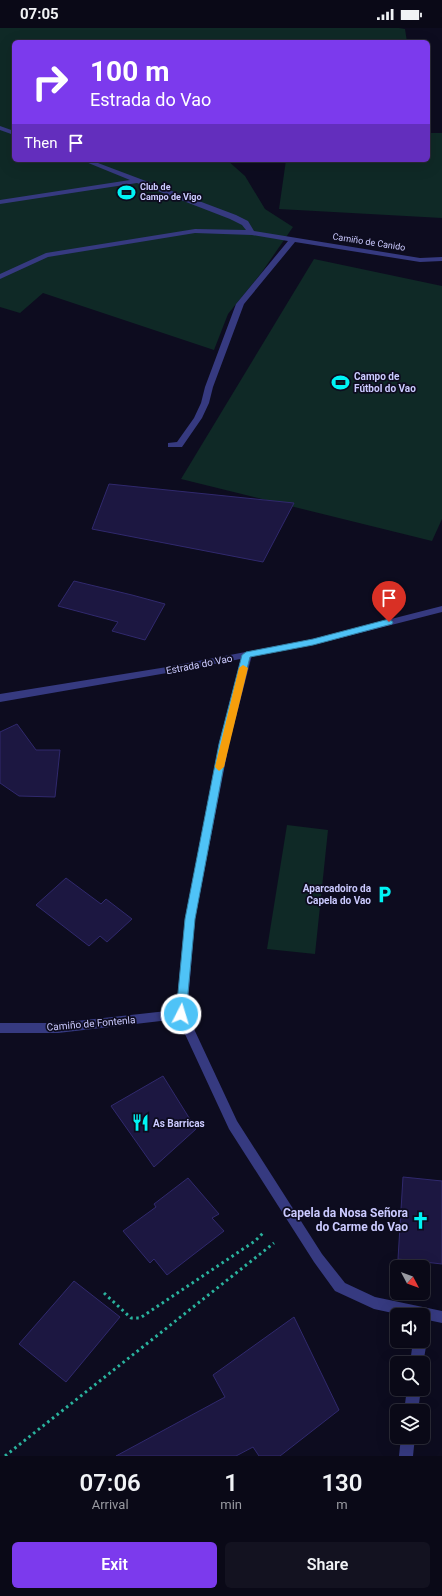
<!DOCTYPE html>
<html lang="en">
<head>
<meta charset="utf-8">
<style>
	:root { --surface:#0a0917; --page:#131220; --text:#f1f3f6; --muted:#999aa1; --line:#2a2a36; --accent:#7c3aed }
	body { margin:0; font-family:Roboto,sans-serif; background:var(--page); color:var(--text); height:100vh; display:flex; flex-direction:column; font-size:15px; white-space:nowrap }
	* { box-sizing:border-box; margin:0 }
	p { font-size:13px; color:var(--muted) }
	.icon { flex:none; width:22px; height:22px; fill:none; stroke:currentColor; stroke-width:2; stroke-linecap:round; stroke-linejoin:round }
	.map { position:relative; height:1428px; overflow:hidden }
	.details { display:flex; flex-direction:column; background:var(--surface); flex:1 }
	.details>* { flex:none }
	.top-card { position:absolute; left:12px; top:12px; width:418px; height:122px; border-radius:6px; box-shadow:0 4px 16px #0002,0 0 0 1px var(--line); background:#7c3aed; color:#fff; overflow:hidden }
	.needle { width:26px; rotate:131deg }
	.buttons { position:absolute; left:390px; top:1232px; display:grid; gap:8px }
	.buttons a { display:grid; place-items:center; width:40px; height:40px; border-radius:6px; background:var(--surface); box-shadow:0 4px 16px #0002,0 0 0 1px var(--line); font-size:20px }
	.pin { position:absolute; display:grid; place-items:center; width:34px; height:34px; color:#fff; margin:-41px -17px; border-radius:50% 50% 50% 0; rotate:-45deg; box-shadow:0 0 4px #0007 }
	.pin .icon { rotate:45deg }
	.me { position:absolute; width:44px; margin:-22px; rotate:5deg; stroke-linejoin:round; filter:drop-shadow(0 0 3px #0008) }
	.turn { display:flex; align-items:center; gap:14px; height:84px; padding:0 12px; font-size:18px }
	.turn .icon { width:52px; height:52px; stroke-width:2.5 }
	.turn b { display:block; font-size:28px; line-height:34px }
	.then { display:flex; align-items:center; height:38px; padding:0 12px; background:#0003; gap:8px; font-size:15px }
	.eta { display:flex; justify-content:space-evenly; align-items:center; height:68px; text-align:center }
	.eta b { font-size:24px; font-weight:600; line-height:28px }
	.button { display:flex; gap:8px; margin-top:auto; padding:8px 12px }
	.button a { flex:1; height:46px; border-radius:6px; background:var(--accent); color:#fff; font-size:16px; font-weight:600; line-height:46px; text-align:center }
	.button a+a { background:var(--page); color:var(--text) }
	.status { display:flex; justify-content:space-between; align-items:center; height:28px; padding:0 20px; background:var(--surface); direction:ltr }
	.status svg { height:11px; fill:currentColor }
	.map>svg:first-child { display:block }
	.green { fill:#0f2926 }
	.building { fill:#1c1741; stroke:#30296d }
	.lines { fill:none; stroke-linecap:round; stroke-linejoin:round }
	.path { stroke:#2ab39e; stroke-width:3; stroke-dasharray:2.5 3.5; stroke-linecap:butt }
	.service { fill:#363a80; fill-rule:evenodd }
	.minor { fill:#363a80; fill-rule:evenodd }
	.tertiary { fill:#363a80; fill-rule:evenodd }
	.route { fill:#4fc3f7; stroke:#337fa1 }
	.slow { fill:#f59e0b }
	.labels { text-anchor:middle; stroke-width:3.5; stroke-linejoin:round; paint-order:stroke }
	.far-poi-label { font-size:9px; font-weight:bold; fill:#cbcaff; stroke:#0d0c1f; text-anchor:start }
	.far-street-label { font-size:9px; fill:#cbcaff; stroke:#0d0c1f }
	.poi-label { font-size:10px; font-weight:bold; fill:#cbcaff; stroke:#0d0c1f; text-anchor:start }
	.street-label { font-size:10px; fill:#cbcaff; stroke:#0d0c1f }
	.near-poi-label { font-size:12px; font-weight:bold; fill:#cbcaff; stroke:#0d0c1f; text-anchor:end }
</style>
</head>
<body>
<div class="status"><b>07:05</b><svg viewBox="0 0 49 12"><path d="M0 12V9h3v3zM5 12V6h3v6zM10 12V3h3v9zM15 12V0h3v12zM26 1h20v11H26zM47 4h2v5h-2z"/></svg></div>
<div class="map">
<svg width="442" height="1428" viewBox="0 0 442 1428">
	<rect width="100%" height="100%" fill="#0d0c1f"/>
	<g class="green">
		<path d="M 0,0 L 399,0 L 405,1 L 407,14 L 14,14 L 14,132 L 227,132 L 245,148 L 265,181 L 293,199 L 262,244 L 228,286 L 214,322 L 43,265 L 20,285 L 0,279 Z"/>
		<path d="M 428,105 L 442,105 L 442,190 L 279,181 L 286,132 L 428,132 Z"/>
		<path d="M 314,231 L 442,258 L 442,491 L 432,513 L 181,451 Z"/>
		<path d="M 287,797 L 328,802 L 315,926 L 267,921 Z"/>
	</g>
	<g class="building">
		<path d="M 109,456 L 294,475 L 263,534 L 92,501 Z"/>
		<path d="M 74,553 L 132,567 L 165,576 L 145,612 L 112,603 L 118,594 L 58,578 Z"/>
		<path d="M 17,696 L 36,722 L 60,722 L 55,769 L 19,768 L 0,755 L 0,704 Z"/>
		<path d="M 66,850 L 101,876 L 106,871 L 132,891 L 107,914 L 100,908 L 89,918 L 36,877 Z"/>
		<path d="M 163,1048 L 196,1101 L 154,1139 L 111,1078 Z"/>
		<path d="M 403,1149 L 442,1153 L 442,1236 L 398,1231 Z"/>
		<path d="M 188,1150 L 219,1186 L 212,1190 L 224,1203 L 167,1247 L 154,1231 L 150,1235 L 123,1203 L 156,1179 L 154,1176 Z"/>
		<path d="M 74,1253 L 120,1289 L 66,1354 L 19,1316 Z"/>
		<path d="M 294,1289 L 339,1382 L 280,1428 L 259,1428 L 253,1419 L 236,1428 L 116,1428 L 225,1369 L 213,1347 Z"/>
	</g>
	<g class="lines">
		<g class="path">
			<path d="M 104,1265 L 131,1290 L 140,1290 L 255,1213 L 264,1204"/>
			<path d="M 5,1428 L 274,1215"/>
		</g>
		<g class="service">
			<path d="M 0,98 L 14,103 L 14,107 L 0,102 Z"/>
			<path d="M 81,132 L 90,132 L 236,187 L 248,193 L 254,203 L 420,230 L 442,229 L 442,233 L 420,234 L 295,214 L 244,276 L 213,359 L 209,375 L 202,390 L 182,419 L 168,419 L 168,415 L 177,414 L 194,390 L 201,375 L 205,359 L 236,276 L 288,213 L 252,207 L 195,205 L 48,229 L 0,251 L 0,246 L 46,225 L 195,201 L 246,202 L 242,197 L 230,191 L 137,155 L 0,176 L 0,172 L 130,152 Z"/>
		</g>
		<g class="minor">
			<path d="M 247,624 L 252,627 L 229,716 L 195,891 L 187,986 L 237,1093 L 322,1226 L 345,1255 L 375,1269 L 442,1283 L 442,1295 L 423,1291 L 423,1287 L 402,1287 L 374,1281 L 335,1263 L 314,1234 L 229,1101 L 178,991 L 58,1005 L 0,1005 L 0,995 L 58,995 L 176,982 L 185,891 L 219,716 L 242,627 Z"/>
			<path d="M 423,1308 L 427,1313 L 423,1336 L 423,1335 L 410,1335 L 413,1313 L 423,1313 Z"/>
			<path d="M 407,1361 L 421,1361 L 418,1383 L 404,1383 Z"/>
			<path d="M 401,1409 L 415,1409 L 413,1428 L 399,1428 Z"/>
		</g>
		<path class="tertiary" d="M 442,578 L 442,584 L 313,617 L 167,645 L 0,674 L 0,666 L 167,639 L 313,611 Z"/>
	</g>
	<path class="route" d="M 389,591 L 393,594 L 392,596 L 313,617 L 250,629 L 228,716 L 195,891 L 186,986 L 185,989 L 178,989 L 176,986 L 185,891 L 219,716 L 242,627 L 246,624 L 313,611 Z"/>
	<path class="slow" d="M 243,637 L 248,640 L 224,739 L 219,743 L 215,739 L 239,640 Z"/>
	<defs>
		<symbol id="stadium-bare" viewBox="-9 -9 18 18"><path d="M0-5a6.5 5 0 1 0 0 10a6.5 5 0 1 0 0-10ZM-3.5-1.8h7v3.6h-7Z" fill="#00f4f5" stroke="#0d0c1f" stroke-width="2.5" paint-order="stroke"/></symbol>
		<symbol id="parking-bare" viewBox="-9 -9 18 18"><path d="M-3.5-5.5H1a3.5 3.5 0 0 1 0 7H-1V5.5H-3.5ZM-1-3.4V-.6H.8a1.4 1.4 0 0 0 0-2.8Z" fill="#00f4f5" stroke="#0d0c1f" stroke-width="2.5" paint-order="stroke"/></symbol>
		<symbol id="restaurant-bare" viewBox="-9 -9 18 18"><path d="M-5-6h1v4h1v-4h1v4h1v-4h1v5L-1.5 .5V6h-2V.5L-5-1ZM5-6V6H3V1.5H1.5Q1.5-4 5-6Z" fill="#00f4f5" stroke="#0d0c1f" stroke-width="2.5" paint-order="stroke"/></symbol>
		<symbol id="church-bare" viewBox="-9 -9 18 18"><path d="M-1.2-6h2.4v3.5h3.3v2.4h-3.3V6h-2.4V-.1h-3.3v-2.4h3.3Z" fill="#00f4f5" stroke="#0d0c1f" stroke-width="2.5" paint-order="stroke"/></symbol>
	</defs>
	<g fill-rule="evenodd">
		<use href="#stadium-bare" x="114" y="152" width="25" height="25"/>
		<use href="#stadium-bare" x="328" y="342" width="25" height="25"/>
		<use href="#parking-bare" x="372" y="854" width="25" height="25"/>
		<use href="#restaurant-bare" x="128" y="1082" width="25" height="25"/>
		<use href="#church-bare" x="408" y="1180" width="25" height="25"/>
	</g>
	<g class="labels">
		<g class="far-poi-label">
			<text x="140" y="162">Club de<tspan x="140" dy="10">Campo de Vigo</tspan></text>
		</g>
		<g class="far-street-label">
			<text transform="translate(369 214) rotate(9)" y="3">Camiño de Canido</text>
		</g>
		<g class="poi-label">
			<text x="354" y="352">Campo de<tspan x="354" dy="12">Fútbol do Vao</tspan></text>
			<text x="371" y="864" text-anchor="end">Aparcadoiro da<tspan x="371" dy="12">Capela do Vao</tspan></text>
			<text x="153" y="1099">As Barricas</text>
		</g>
		<g class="street-label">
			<text transform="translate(199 636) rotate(-11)" y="4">Estrada do Vao</text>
			<text transform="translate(91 995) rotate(-5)" y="4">Camiño de Fontenla</text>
		</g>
		<g class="near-poi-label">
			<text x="408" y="1189">Capela da Nosa Señora<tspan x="408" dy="14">do Carme do Vao</tspan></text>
		</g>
	</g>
</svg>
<div class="buttons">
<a><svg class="needle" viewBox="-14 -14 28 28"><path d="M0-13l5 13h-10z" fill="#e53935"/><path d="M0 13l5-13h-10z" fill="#999aa1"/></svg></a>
<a><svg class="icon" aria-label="sound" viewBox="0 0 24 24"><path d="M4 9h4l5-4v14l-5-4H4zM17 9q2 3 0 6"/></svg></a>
<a><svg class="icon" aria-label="search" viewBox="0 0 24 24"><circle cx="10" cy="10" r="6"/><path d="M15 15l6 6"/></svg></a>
<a><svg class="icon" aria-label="layers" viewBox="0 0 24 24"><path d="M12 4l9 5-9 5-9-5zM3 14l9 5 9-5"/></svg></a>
</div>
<div class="pin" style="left:389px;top:594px;background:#d93025"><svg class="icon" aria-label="arrive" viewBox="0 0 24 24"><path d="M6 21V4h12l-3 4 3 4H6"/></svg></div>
<svg class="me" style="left:181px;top:986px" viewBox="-20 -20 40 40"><circle r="17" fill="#4fc3f7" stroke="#fff" stroke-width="3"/><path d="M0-11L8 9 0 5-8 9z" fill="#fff"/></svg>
<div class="top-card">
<div class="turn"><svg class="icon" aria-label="right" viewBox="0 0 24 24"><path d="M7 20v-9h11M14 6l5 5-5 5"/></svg><div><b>100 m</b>Estrada do Vao</div></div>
<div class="then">Then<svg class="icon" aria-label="arrive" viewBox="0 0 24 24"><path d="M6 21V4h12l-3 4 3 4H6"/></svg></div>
</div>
</div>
<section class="details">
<div class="eta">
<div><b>07:06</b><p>Arrival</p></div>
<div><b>1</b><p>min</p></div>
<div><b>130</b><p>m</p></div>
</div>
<div class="button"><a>Exit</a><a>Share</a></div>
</section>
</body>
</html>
